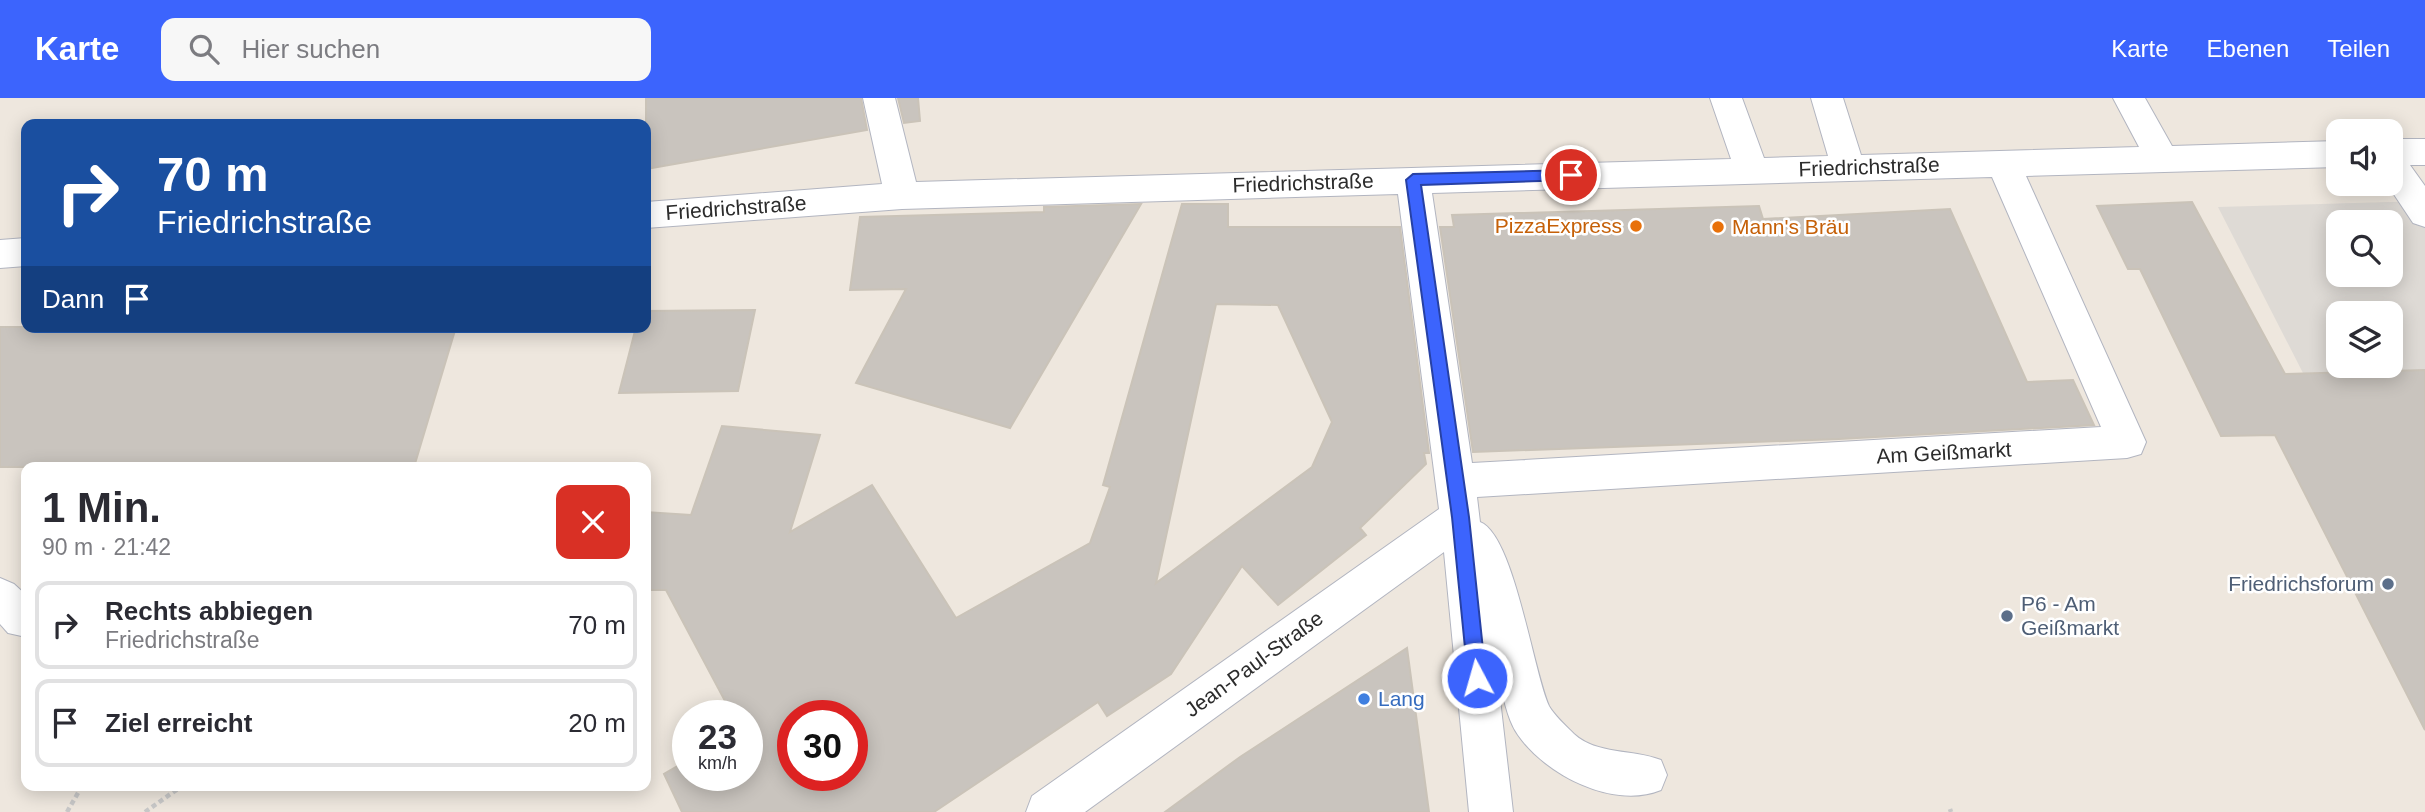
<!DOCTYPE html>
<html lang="de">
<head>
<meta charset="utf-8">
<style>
	:root { --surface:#fff; --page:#f7f7f7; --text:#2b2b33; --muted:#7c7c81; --line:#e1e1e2; --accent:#3c64fd }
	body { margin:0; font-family:Helvetica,sans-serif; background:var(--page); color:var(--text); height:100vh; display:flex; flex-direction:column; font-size:26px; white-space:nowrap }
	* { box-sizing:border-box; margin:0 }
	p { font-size:23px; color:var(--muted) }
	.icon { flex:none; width:38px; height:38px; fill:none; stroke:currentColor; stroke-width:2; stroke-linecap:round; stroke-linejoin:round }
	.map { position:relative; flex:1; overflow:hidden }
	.details { position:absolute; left:21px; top:364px; width:630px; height:329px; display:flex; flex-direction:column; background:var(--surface); border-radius:14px; box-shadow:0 4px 18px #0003 }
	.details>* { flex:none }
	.hud { position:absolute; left:21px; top:21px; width:630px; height:214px; border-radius:14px; box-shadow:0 4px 18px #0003; background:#1a4fa0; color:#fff; overflow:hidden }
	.tools { position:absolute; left:2326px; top:21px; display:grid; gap:14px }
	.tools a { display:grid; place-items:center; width:77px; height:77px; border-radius:14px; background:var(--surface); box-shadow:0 4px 18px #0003; font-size:35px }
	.speed { position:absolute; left:672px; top:602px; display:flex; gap:14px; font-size:35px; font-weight:700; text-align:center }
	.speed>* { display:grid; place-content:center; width:91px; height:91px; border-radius:50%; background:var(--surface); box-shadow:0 4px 18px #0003; line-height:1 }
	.speed small { font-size:18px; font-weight:400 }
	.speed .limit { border:10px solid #d22; background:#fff; color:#111 }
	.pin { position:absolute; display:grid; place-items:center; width:60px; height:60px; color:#fff; margin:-30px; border:4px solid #fff; border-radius:50%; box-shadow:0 2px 7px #0007 }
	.me { position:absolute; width:77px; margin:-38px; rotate:354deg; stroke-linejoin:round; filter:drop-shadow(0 0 5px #0008) }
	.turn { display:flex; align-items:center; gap:24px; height:147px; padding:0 21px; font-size:32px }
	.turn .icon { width:91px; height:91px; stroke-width:2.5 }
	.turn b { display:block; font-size:49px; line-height:60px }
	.then { display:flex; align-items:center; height:66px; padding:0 21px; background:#0003; gap:14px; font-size:26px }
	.round { display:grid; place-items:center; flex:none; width:74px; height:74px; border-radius:14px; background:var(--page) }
	.summary { display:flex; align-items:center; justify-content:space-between; height:119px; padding:0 21px }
	h1 { font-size:42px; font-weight:600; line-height:52px }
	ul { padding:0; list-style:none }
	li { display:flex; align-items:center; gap:21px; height:88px; margin:0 14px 10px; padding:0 7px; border:4px solid var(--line); border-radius:14px }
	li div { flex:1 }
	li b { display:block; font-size:26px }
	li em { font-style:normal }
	header { display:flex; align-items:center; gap:42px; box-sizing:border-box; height:98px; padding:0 35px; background:var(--accent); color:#fff }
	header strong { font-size:33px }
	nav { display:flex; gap:38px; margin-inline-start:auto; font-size:24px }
	.search { width:490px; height:63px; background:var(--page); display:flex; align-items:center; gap:18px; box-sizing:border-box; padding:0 24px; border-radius:14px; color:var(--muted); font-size:26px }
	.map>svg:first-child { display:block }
	.plaza { fill:#dedad5; fill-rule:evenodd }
	.building { fill:#c9c4be; stroke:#cac3b8; stroke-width:2; fill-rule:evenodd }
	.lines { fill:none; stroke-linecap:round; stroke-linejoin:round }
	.minor-casing { stroke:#b2b5c0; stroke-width:2 }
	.path { stroke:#c8c8c8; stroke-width:4.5; stroke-dasharray:5 3.5; stroke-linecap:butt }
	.minor { fill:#fff; fill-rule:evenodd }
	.route { fill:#3c64fd; stroke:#2741a4; stroke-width:2 }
	.food-dot { fill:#e8710a; stroke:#fff; stroke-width:2.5 }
	.service-dot { fill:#5c6f8a; stroke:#fff; stroke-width:2.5 }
	.shop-dot { fill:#3f7fe0; stroke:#fff; stroke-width:2.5 }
	.labels { text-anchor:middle; stroke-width:5; stroke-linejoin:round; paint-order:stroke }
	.street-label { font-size:21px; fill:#2c2c2c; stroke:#fff }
	.food-label { font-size:21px; fill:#c56008; stroke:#fff; text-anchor:end }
	.service-label { font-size:21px; fill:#4e5e75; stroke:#fff; text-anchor:end }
	.shop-label { font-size:21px; fill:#366cbe; stroke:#fff; text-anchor:start }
</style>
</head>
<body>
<header>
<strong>Karte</strong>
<div class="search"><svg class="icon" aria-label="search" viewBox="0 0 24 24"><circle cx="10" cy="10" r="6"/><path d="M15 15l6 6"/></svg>Hier suchen</div>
<nav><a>Karte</a><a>Ebenen</a><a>Teilen</a></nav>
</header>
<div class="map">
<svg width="2425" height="714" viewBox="0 0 2425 714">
	<rect width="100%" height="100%" fill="#eee7de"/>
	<path class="plaza" d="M 2425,103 L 2425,272 L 2303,275 L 2218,109 ZM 2338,124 L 2390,124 L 2390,177 L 2338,177 ZM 2338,215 L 2390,215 L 2390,268 L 2338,268 Z"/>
	<g class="building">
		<path d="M 646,0 L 861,0 L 867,32 L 646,71 Z"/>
		<path d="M 898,0 L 918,0 L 920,23 L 904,25 Z"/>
		<path d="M 2192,104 L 2285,276 L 2425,272 L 2425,632 L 2275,337 L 2221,338 L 2140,171 L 2128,171 L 2097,108 Z"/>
		<path d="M 1141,106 L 1010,330 L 856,285 L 906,191 L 850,192 L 860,119 L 1044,114 L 1044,109 Z"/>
		<path d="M 1182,106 L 1228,106 L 1228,129 L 1400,129 L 1429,355 L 1424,355 L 1426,366 L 1360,430 L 1366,437 L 1278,507 L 1242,468 L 1171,576 L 1107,618 L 1098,604 L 934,714 L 682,714 L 664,676 L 688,662 L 688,677 L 747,677 L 747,618 L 733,618 L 666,492 L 646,492 L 646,414 L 691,417 L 722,328 L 820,337 L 790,434 L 872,387 L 956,520 L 1090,445 L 1110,389 L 1103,387 ZM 1216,206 L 1278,207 L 1332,324 L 1312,369 L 1156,485 ZM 793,618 L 852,618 L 852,677 L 793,677 Z"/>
		<path d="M 1759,108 L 1763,121 L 1950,111 L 2027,284 L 2073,282 L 2094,327 L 1839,341 L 1473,354 L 1440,129 L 1454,129 L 1452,117 Z"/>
		<path d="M 755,212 L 738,293 L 619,295 L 636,229 L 646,229 L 646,213 Z"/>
		<path d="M 0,229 L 456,229 L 414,369 L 0,369 Z"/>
		<path d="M 1407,550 L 1429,714 L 1165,714 L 1240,659 Z"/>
	</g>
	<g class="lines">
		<defs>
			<g id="minor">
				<path d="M 863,0 L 895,0 L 916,84 L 1731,61 L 1710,0 L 1742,0 L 1764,60 L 1828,58 L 1811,0 L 1843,0 L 1861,57 L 2139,49 L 2113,0 L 2145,0 L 2172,48 L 2338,43 L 2338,69 L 2026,78 L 2146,344 L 2141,356 L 2127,360 L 1477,399 L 1480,424 C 1514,437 1533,573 1549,608 C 1554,617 1566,628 1574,636 C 1597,657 1633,651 1661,662 L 1667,677 L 1661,692 C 1613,712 1545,676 1518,637 C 1506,620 1503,594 1497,575 L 1513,714 L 1469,714 L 1444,454 L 1085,714 L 1026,714 L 1032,698 L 1439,411 L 1398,96 L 902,111 L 646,130 L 646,104 L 882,86 ZM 1992,79 L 2101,329 L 1472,365 L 1432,95 Z"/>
				<path d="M 2390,41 L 2425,41 L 2425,67 L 2410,67 L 2425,88 L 2425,129 L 2413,125 L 2387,86 L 2390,86 Z"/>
				<path d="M 26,140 L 26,168 L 0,170 L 0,142 Z"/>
				<path d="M 0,480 L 14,486 L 26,497 L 26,539 L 8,535 L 0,526 Z"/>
			</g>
		</defs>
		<use href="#minor" class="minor-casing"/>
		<g class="path">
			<path d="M 24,564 L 26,586"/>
			<path d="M 1950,711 L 1951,714"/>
			<path d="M 67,714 L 82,688"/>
			<path d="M 145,714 L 182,688"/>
		</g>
		<use href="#minor" class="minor"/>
	</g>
	<path class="route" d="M 1571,72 L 1578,77 L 1571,82 L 1421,87 L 1469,419 L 1486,580 L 1483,586 L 1477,588 L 1471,586 L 1468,580 L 1452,419 L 1406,82 L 1413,76 Z"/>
	<g class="food-dot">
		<circle cx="1636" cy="128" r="7"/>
		<circle cx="1718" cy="129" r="7"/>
	</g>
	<g class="service-dot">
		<circle cx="2388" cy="486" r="7"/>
		<circle cx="2007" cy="518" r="7"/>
	</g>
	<circle class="shop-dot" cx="1364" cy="601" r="7"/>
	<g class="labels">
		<g class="street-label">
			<text transform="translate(1869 69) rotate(-2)" y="7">Friedrichstraße</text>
			<text transform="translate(1303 85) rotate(-2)" y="7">Friedrichstraße</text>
			<text transform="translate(736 110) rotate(-4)" y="7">Friedrichstraße</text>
			<text transform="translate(1944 355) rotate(-3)" y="7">Am Geißmarkt</text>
			<text transform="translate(1254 566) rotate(-36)" y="7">Jean-Paul-Straße</text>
		</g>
		<g class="food-label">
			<text x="1622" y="135">PizzaExpress</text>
			<text x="1732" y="136" text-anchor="start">Mann's Bräu</text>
		</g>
		<g class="service-label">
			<text x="2374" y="493">Friedrichsforum</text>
			<text x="2021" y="513" text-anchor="start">P6 - Am<tspan x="2021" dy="24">Geißmarkt</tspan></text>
		</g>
		<g class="shop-label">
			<text x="1378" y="608">Lang</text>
		</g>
	</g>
</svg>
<div class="tools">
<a><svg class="icon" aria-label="sound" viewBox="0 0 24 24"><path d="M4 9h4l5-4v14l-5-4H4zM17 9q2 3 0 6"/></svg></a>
<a><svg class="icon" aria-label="search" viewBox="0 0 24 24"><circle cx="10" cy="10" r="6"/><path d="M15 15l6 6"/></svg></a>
<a><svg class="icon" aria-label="layers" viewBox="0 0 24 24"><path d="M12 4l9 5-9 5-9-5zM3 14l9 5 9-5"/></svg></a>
</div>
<div class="speed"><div>23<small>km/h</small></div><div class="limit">30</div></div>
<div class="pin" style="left:1571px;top:77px;background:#d93025"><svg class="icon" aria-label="arrive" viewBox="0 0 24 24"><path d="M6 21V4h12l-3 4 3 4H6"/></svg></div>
<svg class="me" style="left:1477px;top:580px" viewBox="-20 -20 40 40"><circle r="17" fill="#3c64fd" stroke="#fff" stroke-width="3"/><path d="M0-11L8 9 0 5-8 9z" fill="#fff"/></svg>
<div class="hud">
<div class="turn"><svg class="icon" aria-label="right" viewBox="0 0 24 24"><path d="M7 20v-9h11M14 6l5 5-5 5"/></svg><div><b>70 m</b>Friedrichstraße</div></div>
<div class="then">Dann<svg class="icon" aria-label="arrive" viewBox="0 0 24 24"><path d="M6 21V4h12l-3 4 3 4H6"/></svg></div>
</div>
<section class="details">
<div class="summary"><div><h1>1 Min.</h1><p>90 m · 21:42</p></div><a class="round" style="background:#d93025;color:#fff"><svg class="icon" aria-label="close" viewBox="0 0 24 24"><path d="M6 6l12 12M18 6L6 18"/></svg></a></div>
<ul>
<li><svg class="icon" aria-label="right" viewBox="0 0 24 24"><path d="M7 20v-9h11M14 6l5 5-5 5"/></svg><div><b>Rechts abbiegen</b><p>Friedrichstraße</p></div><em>70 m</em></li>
<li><svg class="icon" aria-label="arrive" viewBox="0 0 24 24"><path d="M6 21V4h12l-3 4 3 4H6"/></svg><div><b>Ziel erreicht</b></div><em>20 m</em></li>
</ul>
</section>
</div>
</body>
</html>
